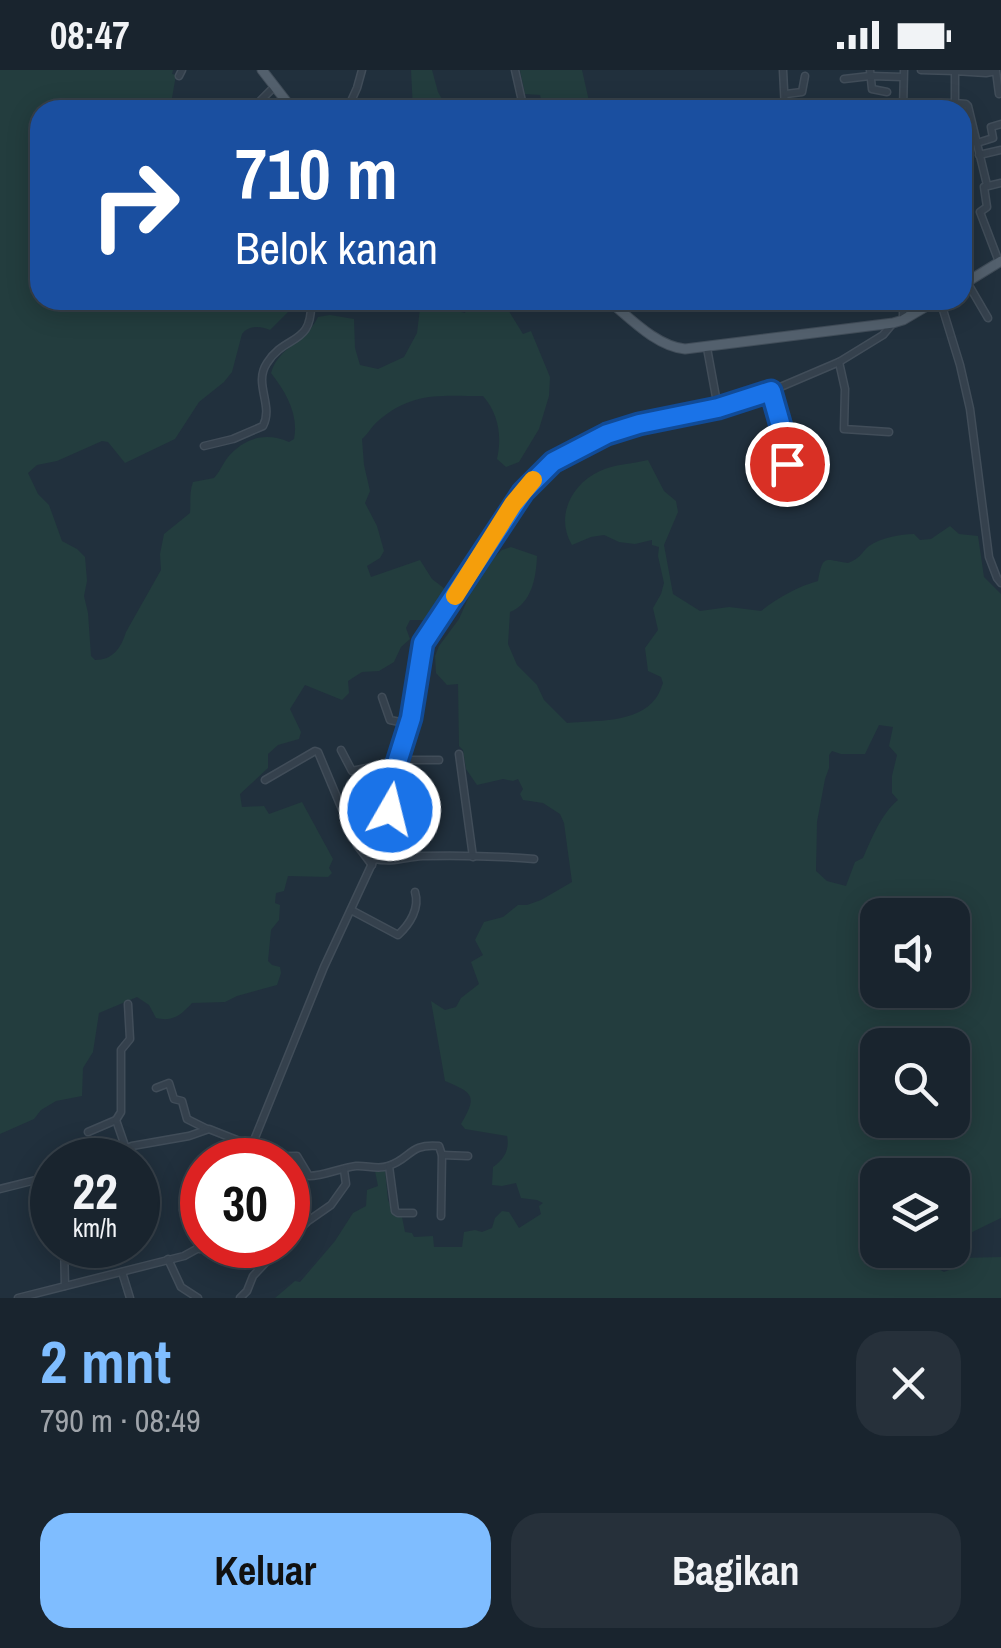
<!DOCTYPE html>
<html lang="id">
<head>
<meta charset="utf-8">
<style>
	:root { --surface:#19242e; --page:#26303a; --text:#f1f3f6; --muted:#9fa4aa; --line:#37414a; --accent:#7fbdff }
	body { margin:0; font-family:"Archivo Narrow",sans-serif; background:var(--page); color:var(--text); height:100vh; display:flex; flex-direction:column; font-size:38px; white-space:nowrap }
	* { box-sizing:border-box; margin:0 }
	p { font-size:32px; color:var(--muted) }
	.icon { flex:none; width:55px; height:55px; fill:none; stroke:currentColor; stroke-width:2; stroke-linecap:round; stroke-linejoin:round }
	.map { position:relative; height:1228px; overflow:hidden }
	.drawer { display:flex; flex-direction:column; background:var(--surface); flex:1 }
	.drawer>* { flex:none }
	.hud { position:absolute; left:30px; top:30px; width:942px; height:210px; border-radius:30px; box-shadow:0 5px 25px #0003,0 0 0 2px var(--line); background:#1a4fa0; color:#fff; overflow:hidden }
	.tools { position:absolute; left:860px; top:828px; display:grid; gap:20px }
	.tools a { display:grid; place-items:center; width:110px; height:110px; border-radius:20px; background:var(--surface); box-shadow:0 5px 25px #0003,0 0 0 2px var(--line); font-size:50px }
	.speed { position:absolute; left:30px; top:1068px; display:flex; gap:20px; font-size:50px; font-weight:700; text-align:center }
	.speed>* { display:grid; place-content:center; width:130px; height:130px; border-radius:50%; background:var(--surface); box-shadow:0 5px 25px #0003,0 0 0 2px var(--line); line-height:1 }
	.speed small { font-size:25px; font-weight:400 }
	.speed .limit { border:15px solid #d22; background:#fff; color:#111 }
	.pin { position:absolute; display:grid; place-items:center; width:85px; height:85px; color:#fff; margin:-42px; border:5px solid #fff; border-radius:50%; box-shadow:0 2px 10px #0007 }
	.me { position:absolute; width:110px; margin:-55px; rotate:8deg; stroke-linejoin:round; filter:drop-shadow(0 0 8px #0008) }
	.turn { display:flex; align-items:center; gap:35px; height:210px; padding:0 40px; font-size:45px }
	.turn .icon { width:130px; height:130px; stroke-width:2.5 }
	.turn b { display:block; font-size:70px; line-height:85px }
	.round { display:grid; place-items:center; flex:none; width:105px; height:105px; border-radius:30px; background:var(--page) }
	.summary { display:flex; align-items:center; justify-content:space-between; height:170px; padding:0 40px }
	h1 { font-size:60px; font-weight:700; line-height:75px; color:var(--accent) }
	.action { display:flex; gap:20px; margin-top:auto; padding:20px 40px }
	.action a { flex:1; height:115px; border-radius:30px; background:var(--accent); color:#111; font-size:40px; font-weight:700; line-height:115px; text-align:center }
	.action a+a { background:var(--page); color:var(--text) }
	.status { display:flex; justify-content:space-between; align-items:center; height:70px; padding:0 50px; background:var(--surface); direction:ltr }
	.status svg { height:28px; fill:currentColor }
	.map>svg:first-child { display:block }
	.green { fill:#233d3e; fill-rule:evenodd }
	.lines { fill:none; stroke-linecap:round; stroke-linejoin:round }
	.minor-casing { stroke:#414d59; stroke-width:9 }
	.major-casing { stroke:#414d59; stroke-width:11 }
	.minor { stroke:#35414d; stroke-width:6 }
	.major { stroke:#53606d; stroke-width:9 }
	.route-casing { stroke:#114b97; stroke-width:25 }
	.route { stroke:#1a73e8; stroke-width:18 }
	.slow { stroke:#f59e0b; stroke-width:18 }
</style>
</head>
<body>
<div class="status"><b>08:47</b><svg viewBox="0 0 49 12"><path d="M0 12V9h3v3zM5 12V6h3v6zM10 12V3h3v9zM15 12V0h3v12zM26 1h20v11H26zM47 4h2v5h-2z"/></svg></div>
<div class="map">
<svg width="1001" height="1228" viewBox="0 0 1001 1228">
	<rect width="100%" height="100%" fill="#21303d"/>
	<g class="green">
		<path d="M 0,0 L 173,0 L 172,4 L 176,5 L 172,28 L 178,35 L 177,40 L 40,40 L 40,230 L 295,230 L 291,239 L 270,260 C 260,256 249,255 242,264 L 232,302 L 224,312 L 199,332 L 175,369 L 125,393 L 108,372 L 102,371 L 57,391 L 37,395 L 28,403 L 38,424 L 49,435 L 62,471 L 77,479 L 85,487 L 87,511 L 84,526 L 88,543 L 91,586 L 95,590 C 113,590 121,578 126,562 L 161,500 L 160,484 L 164,464 L 190,443 C 191,432 189,423 193,412 L 214,408 C 220,402 223,393 228,387 C 243,369 265,361 289,372 L 294,369 C 299,345 286,322 271,303 C 279,276 306,272 318,247 L 330,245 L 354,249 L 355,278 L 360,295 L 378,299 L 404,287 L 417,263 L 421,230 L 429,234 L 465,243 L 470,230 L 502,230 L 523,264 L 531,261 L 550,307 L 549,326 L 539,359 L 519,392 L 506,397 L 497,389 C 502,367 499,344 483,326 C 440,326 413,321 378,351 C 371,357 369,363 362,369 L 364,395 L 370,421 L 365,433 L 377,456 L 384,481 L 380,488 L 367,496 L 371,507 L 420,490 L 432,509 L 445,519 L 440,532 L 425,550 L 410,550 L 406,558 L 410,569 L 401,577 L 394,592 L 379,601 L 362,602 L 348,611 L 349,623 L 342,630 L 305,615 L 290,639 L 301,662 L 299,669 L 278,675 L 268,684 L 268,698 L 240,724 L 242,737 L 264,736 L 269,744 L 302,732 L 333,789 L 329,798 L 332,803 L 328,807 L 288,806 L 284,821 L 276,823 L 275,833 L 280,835 L 279,850 L 271,860 L 268,891 L 272,895 L 280,897 L 281,903 L 277,915 L 237,926 L 225,932 L 192,933 C 181,945 173,952 156,948 L 149,935 L 137,927 L 99,943 L 93,982 L 83,998 L 82,1026 L 56,1031 L 41,1040 L 34,1049 L 0,1064 Z"/>
		<path d="M 411,0 L 432,0 L 438,22 L 448,40 L 413,40 Z"/>
		<path d="M 520,0 L 582,0 L 591,40 L 544,40 L 540,25 L 525,24 Z"/>
		<path d="M 648,390 L 664,421 L 676,431 L 678,442 L 664,475 L 673,524 L 700,541 L 729,537 L 761,541 C 777,528 799,516 818,511 C 823,483 825,490 848,493 C 862,487 860,484 869,476 C 880,468 901,464 914,464 L 920,470 L 931,469 L 950,456 L 959,464 L 978,466 L 984,507 L 1001,524 L 1001,1148 L 958,1169 L 953,1169 L 952,1105 L 878,1105 L 878,1180 L 939,1180 L 935,1197 L 944,1202 L 954,1198 L 960,1188 L 1001,1187 L 1001,1228 L 275,1228 L 295,1211 L 300,1212 L 335,1171 L 353,1143 L 366,1136 L 367,1120 L 378,1116 L 375,1101 L 385,1100 L 388,1130 L 394,1144 L 402,1147 L 405,1162 L 412,1163 L 414,1167 L 433,1166 L 434,1177 L 462,1177 L 464,1162 L 475,1160 L 482,1162 L 492,1158 L 495,1148 L 502,1141 L 509,1142 L 519,1158 L 541,1144 L 539,1136 L 543,1133 L 537,1130 L 521,1128 L 516,1113 L 502,1116 L 492,1115 L 493,1097 C 504,1090 510,1079 507,1066 L 465,1059 L 461,1054 C 478,1025 473,1023 445,1011 L 431,931 L 445,940 L 456,937 L 461,928 L 479,914 L 471,892 L 483,885 L 475,870 L 484,852 L 503,847 L 518,835 L 527,835 L 541,830 L 572,812 L 564,753 L 560,744 L 543,733 L 523,730 L 520,724 L 523,719 L 518,709 L 513,711 L 503,709 L 477,715 L 466,699 L 463,680 L 459,676 L 458,614 L 447,615 L 436,603 L 435,586 L 439,576 L 459,549 L 481,499 L 502,480 L 511,477 L 537,486 C 536,508 532,533 510,542 L 508,574 L 517,595 L 537,615 L 544,630 L 567,653 C 595,650 637,654 656,628 C 659,624 661,618 663,613 L 661,607 L 648,601 L 645,578 L 658,560 L 653,538 L 661,524 L 664,513 L 658,486 L 659,477 L 652,475 L 652,470 L 635,474 L 619,472 L 604,465 L 591,467 L 572,475 C 555,447 571,414 600,401 C 614,394 632,394 648,390 ZM 879,655 L 893,657 L 889,676 L 897,685 L 892,706 L 892,723 L 898,730 C 881,744 872,768 863,788 L 855,792 L 846,816 L 827,811 L 816,801 L 817,752 L 825,709 L 829,698 L 829,685 L 832,681 L 841,684 L 865,684 ZM 878,845 L 952,845 L 952,920 L 878,920 ZM 878,975 L 952,975 L 952,1050 L 878,1050 Z"/>
	</g>
	<g class="lines">
		<defs>
			<g id="minor">
				<path d="M 515,0 L 524,40"/>
				<path d="M 783,0 L 785,40"/>
				<path d="M 870,0 L 872,19 L 887,22"/>
				<path d="M 921,0 L 955,1"/>
				<path d="M 179,6 L 182,0"/>
				<path d="M 844,9 L 870,6 L 903,7"/>
				<path d="M 786,24 L 802,22 L 805,6"/>
				<path d="M 785,34 L 955,33"/>
				<path d="M 251,40 L 275,16"/>
				<path d="M 347,40 L 357,18 L 362,0"/>
				<path d="M 903,40 L 904,0"/>
				<path d="M 977,73 L 993,68 L 991,57 L 1001,54"/>
				<path d="M 979,85 L 1001,80"/>
				<path d="M 987,115 L 968,36 L 966,34 L 955,33 L 955,1 L 986,3 L 996,1 L 999,24"/>
				<path d="M 999,192 L 980,142 L 987,137 L 984,117 L 1001,113"/>
				<path d="M 967,212 L 988,248"/>
				<path d="M 903,230 L 903,249"/>
				<path d="M 940,230 L 960,295 L 970,339 L 989,487 L 997,508 L 1001,513"/>
				<path d="M 707,278 L 718,338"/>
				<path d="M 839,292 L 845,319 L 844,359 L 889,362"/>
				<path d="M 771,321 L 782,360 L 787,394"/>
				<path d="M 204,376 L 233,369 L 263,356 C 274,335 253,314 267,293 C 286,263 313,277 311,230"/>
				<path d="M 382,627 L 390,650 L 409,654"/>
				<path d="M 341,680 L 352,701 L 376,696 L 395,699"/>
				<path d="M 459,684 L 473,787"/>
				<path d="M 397,690 L 439,690"/>
				<path d="M 265,710 L 315,681 L 318,682 L 357,775 L 372,795"/>
				<path d="M 375,789 C 392,793 406,787 422,786 C 459,785 496,786 534,789"/>
				<path d="M 351,840 L 398,865 C 410,854 420,838 415,822"/>
				<path d="M 156,1018 L 169,1013 L 174,1029 L 182,1031 L 187,1049 L 207,1059"/>
				<path d="M 88,1062 L 116,1050"/>
				<path d="M 126,1079 L 116,1050 L 121,1042 L 121,980 L 130,969 L 128,934"/>
				<path d="M 442,1085 L 468,1086"/>
				<path d="M 247,1087 L 297,1086 L 309,1106 C 324,1106 340,1098 356,1096 C 366,1095 378,1100 388,1096 C 411,1089 409,1073 439,1076 L 442,1085 L 441,1146"/>
				<path d="M 99,1090 L 132,1076 L 189,1066 L 209,1059 L 252,1076"/>
				<path d="M 246,1090 L 324,897 L 383,770 L 397,690 L 409,654 L 415,625 L 423,573 L 513,434 L 542,401 L 553,392 L 575,379 L 639,353 L 700,343 L 771,321 L 839,292 L 883,265 L 893,253"/>
				<path d="M 389,1096 L 395,1141 L 398,1143 L 413,1143"/>
				<path d="M 0,1119 L 52,1106"/>
				<path d="M 183,1140 L 200,1179"/>
				<path d="M 288,1170 L 308,1151 L 331,1135 L 346,1114 L 344,1100"/>
				<path d="M 64,1175 L 65,1216"/>
				<path d="M 168,1189 L 181,1217 L 198,1228"/>
				<path d="M 122,1202 L 130,1228"/>
				<path d="M 18,1228 L 184,1186 L 204,1175"/>
				<path d="M 240,1228 L 247,1221 L 253,1206 L 282,1175"/>
			</g>
			<g id="major">
				<path d="M 262,0 L 293,40"/>
				<path d="M 962,215 L 1001,191"/>
				<path d="M 608,230 C 630,248 656,276 685,279 L 893,253 L 903,250 L 937,230"/>
			</g>
		</defs>
		<use href="#minor" class="minor-casing"/>
		<use href="#major" class="major-casing"/>
		<use href="#minor" class="minor"/>
		<use href="#major" class="major"/>
	</g>
	<g class="lines">
		<defs>
			<path id="route" d="M 390,740 L 395,699 L 411,648 L 423,573 L 523,422 L 553,392 L 607,364 L 639,354 L 718,338 L 771,321 L 782,360 L 787,394"/>
		</defs>
		<use href="#route" class="route-casing"/>
		<use href="#route" class="route"/>
		<path class="slow" d="M 455,526 L 513,434 L 533,410"/>
	</g>
</svg>
<div class="tools">
<a><svg class="icon" aria-label="sound" viewBox="0 0 24 24"><path d="M4 9h4l5-4v14l-5-4H4zM17 9q2 3 0 6"/></svg></a>
<a><svg class="icon" aria-label="search" viewBox="0 0 24 24"><circle cx="10" cy="10" r="6"/><path d="M15 15l6 6"/></svg></a>
<a><svg class="icon" aria-label="layers" viewBox="0 0 24 24"><path d="M12 4l9 5-9 5-9-5zM3 14l9 5 9-5"/></svg></a>
</div>
<div class="speed"><div>22<small>km/h</small></div><div class="limit">30</div></div>
<div class="pin" style="left:787px;top:394px;background:#d93025"><svg class="icon" aria-label="arrive" viewBox="0 0 24 24"><path d="M6 21V4h12l-3 4 3 4H6"/></svg></div>
<svg class="me" style="left:390px;top:740px" viewBox="-20 -20 40 40"><circle r="17" fill="#1a73e8" stroke="#fff" stroke-width="3"/><path d="M0-11L8 9 0 5-8 9z" fill="#fff"/></svg>
<div class="hud">
<div class="turn"><svg class="icon" aria-label="right" viewBox="0 0 24 24"><path d="M7 20v-9h11M14 6l5 5-5 5"/></svg><div><b>710 m</b>Belok kanan</div></div>
</div>
</div>
<section class="drawer">
<div class="summary"><div><h1>2 mnt</h1><p>790 m · 08:49</p></div><a class="round"><svg class="icon" aria-label="close" viewBox="0 0 24 24"><path d="M6 6l12 12M18 6L6 18"/></svg></a></div>
<div class="action"><a>Keluar</a><a>Bagikan</a></div>
</section>
</body>
</html>
